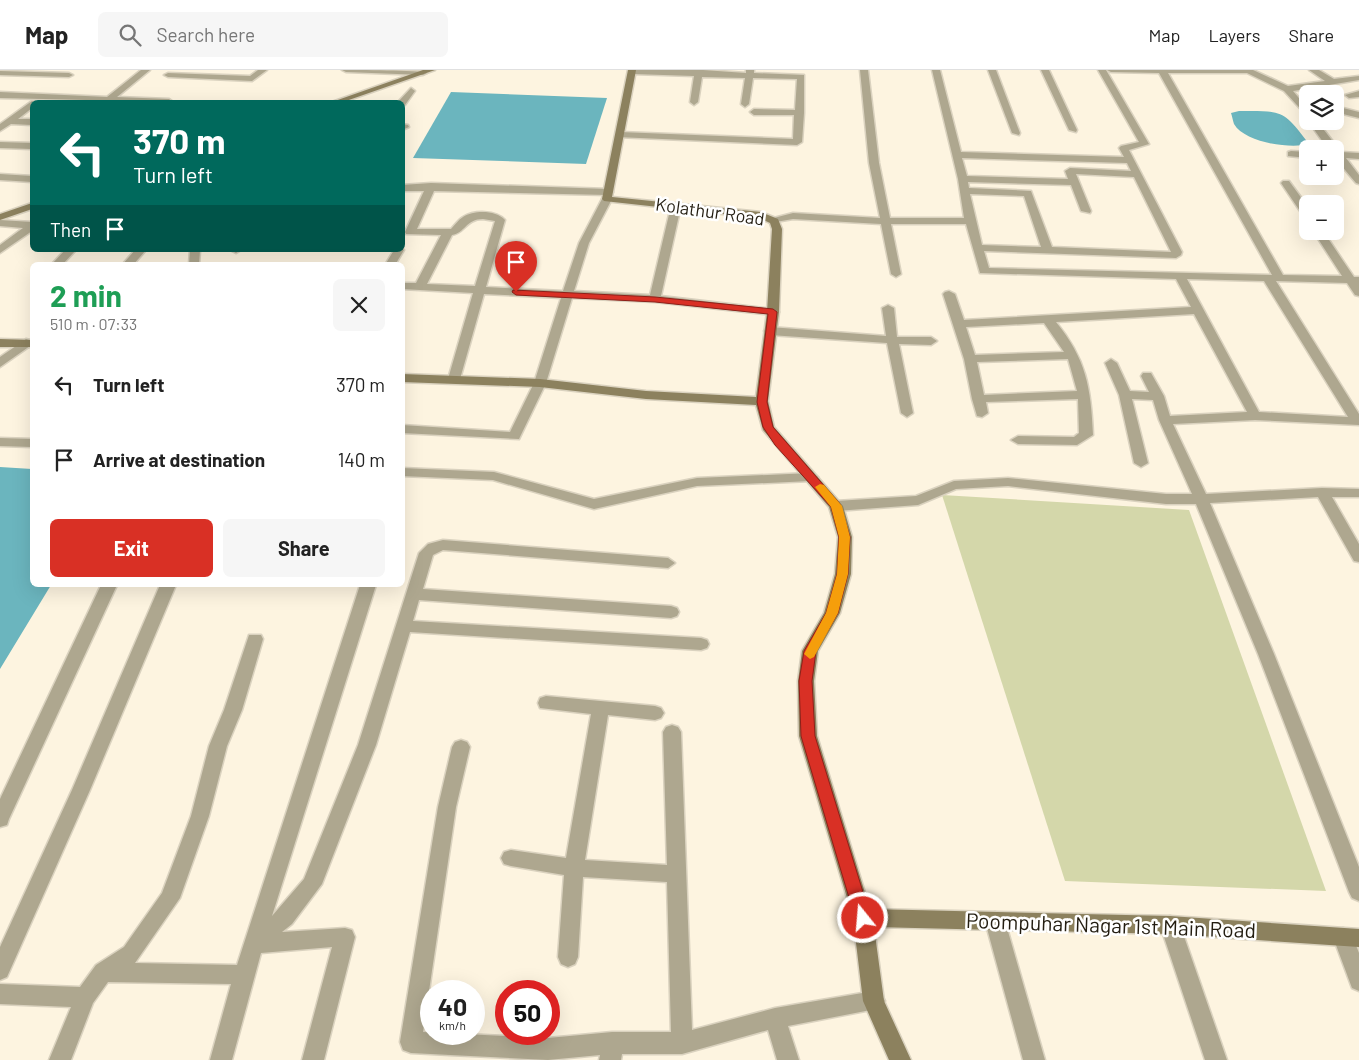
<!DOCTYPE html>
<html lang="en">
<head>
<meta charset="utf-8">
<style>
	:root { --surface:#fff; --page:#f6f6f6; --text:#222; --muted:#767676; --line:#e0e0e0; --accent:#d93025 }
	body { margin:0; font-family:Barlow,sans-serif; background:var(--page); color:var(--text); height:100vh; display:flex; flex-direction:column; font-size:19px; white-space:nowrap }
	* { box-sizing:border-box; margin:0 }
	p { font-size:16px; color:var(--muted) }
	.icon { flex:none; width:28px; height:28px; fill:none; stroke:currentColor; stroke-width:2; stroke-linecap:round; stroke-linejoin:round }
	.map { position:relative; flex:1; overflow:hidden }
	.panel { position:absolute; left:30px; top:192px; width:375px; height:325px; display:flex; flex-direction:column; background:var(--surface); border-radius:8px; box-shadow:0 5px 20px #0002 }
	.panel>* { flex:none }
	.banner { position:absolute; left:30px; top:30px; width:375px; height:152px; border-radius:8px; box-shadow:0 5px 20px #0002; background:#00695c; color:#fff; overflow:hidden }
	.tools { position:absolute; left:1299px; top:15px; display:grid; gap:10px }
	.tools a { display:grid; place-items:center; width:45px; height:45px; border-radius:8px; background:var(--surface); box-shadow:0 5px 20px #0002; font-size:25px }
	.speed { position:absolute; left:420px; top:910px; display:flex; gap:10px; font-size:25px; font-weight:700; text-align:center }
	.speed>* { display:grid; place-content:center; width:65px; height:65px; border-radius:50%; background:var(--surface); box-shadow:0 5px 20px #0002; line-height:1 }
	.speed small { font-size:12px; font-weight:400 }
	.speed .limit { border:8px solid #d22; background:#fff; color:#111 }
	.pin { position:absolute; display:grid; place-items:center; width:42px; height:42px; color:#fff; margin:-51px -21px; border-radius:50% 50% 50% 0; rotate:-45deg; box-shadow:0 0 5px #0007 }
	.pin .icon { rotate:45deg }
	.me { position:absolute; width:55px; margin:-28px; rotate:343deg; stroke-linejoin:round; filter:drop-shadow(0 0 4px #0008) }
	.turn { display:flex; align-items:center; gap:18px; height:105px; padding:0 20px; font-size:22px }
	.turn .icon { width:65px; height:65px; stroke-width:2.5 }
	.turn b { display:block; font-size:35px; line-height:42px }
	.then { display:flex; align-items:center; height:48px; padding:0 20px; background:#0003; gap:10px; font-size:19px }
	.round { display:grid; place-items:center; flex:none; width:52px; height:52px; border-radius:8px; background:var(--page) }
	.summary { display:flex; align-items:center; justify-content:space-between; height:85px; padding:0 20px }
	h1 { font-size:30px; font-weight:700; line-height:38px; color:#1e9e55 }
	.button { display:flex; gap:10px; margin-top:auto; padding:10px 20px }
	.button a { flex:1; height:58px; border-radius:8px; background:var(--accent); color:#fff; font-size:20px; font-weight:700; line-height:58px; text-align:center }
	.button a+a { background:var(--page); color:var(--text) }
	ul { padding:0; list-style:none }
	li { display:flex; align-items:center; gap:15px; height:75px; padding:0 20px }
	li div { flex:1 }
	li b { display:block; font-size:19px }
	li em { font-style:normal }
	header { display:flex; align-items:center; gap:30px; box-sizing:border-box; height:70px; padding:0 25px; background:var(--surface); border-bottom:1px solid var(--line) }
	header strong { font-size:24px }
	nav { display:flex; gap:28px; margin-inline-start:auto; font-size:18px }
	.search { width:350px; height:45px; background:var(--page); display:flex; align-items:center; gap:12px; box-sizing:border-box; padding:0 18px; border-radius:8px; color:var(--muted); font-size:19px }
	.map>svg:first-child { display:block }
	.green { fill:#d4d7aa }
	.water { fill:#6bb5be }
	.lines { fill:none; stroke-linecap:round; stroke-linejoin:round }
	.street-casing { stroke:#dad2bf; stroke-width:3 }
	.secondary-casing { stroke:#dad2bf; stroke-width:3 }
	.street { fill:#aea78f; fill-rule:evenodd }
	.secondary { fill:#8c815e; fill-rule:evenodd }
	.route { fill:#d93025; stroke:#8d1f18 }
	.slow { fill:#f59e0b }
	.labels { text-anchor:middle; stroke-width:5; stroke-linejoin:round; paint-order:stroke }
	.street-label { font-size:18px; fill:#231d11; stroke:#fff }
	.near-street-label { font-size:21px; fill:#231d11; stroke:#fff }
</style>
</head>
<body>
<header>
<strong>Map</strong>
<div class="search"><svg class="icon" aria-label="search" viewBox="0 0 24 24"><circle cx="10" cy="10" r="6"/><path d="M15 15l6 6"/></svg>Search here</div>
<nav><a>Map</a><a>Layers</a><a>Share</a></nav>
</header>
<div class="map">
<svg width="1359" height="990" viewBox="0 0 1359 990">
	<rect width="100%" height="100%" fill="#fdf4e0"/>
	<path class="green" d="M 942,425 L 1189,440 L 1326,821 L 1065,811 Z"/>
	<g class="water">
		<path d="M 451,22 L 607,28 L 586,94 L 413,88 Z"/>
		<path d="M 1239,41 C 1282,41 1283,39 1309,74 C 1291,79 1245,73 1234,54 C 1233,51 1232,46 1231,43 Z"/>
		<path d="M 0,397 L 32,399 L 32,515 L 51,515 L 0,599 Z"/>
	</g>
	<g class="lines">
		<defs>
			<g id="street">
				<path d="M 141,0 L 150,0 L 117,27 L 169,29 L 173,32 L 0,28 L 0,22 L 107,27 Z"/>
				<path d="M 258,0 L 267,0 L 252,11 L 168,7 L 164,5 L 168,3 L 250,6 Z"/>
				<path d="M 342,0 C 357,0 418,0 427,3 L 423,5 L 346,2 Z"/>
				<path d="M 631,0 L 703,0 L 746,3 L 746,0 L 754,0 L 754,3 L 804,5 L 804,43 L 802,72 L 797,75 L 617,67 L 617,63 L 620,62 L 793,69 L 794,45 L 754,45 L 750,42 L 754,39 L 795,40 L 797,9 L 753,8 L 749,34 L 745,37 L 741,34 L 745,8 L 702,7 L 698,32 L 694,35 L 690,32 L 694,6 L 633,4 L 629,2 Z"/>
				<path d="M 860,0 L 868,0 L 879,93 L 890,148 L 964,148 L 958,109 L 932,0 L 940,0 L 961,82 L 1124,87 L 1119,78 L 1121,76 L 1139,72 L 1098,0 L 1106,0 L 1149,74 L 1129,80 L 1182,182 L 1181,185 L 1176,188 L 984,181 L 989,198 L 1272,205 L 1159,3 L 1111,2 L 1107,0 L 1253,0 L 1288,16 L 1325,11 L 1309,0 L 1319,0 L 1334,9 L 1359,6 L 1359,10 L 1293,21 L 1308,39 L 1308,47 L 1284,21 L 1247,3 L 1168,3 L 1283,205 L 1342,206 L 1313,161 L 1323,161 L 1354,207 L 1359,207 L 1359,226 L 1355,225 L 1347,213 L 1276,211 L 1359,344 L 1359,355 L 1255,350 L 1173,354 L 1206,424 L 1322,418 L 1359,419 L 1359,427 L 1332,427 L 1359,474 L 1359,492 L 1354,491 L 1318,427 L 1210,433 L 1274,584 L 1359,797 L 1359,831 L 1352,828 L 1349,822 L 1258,584 L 1196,434 L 1166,434 L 1008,416 L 956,419 L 918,435 L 836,441 L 829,436 L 836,431 L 916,426 L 954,411 L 1008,408 L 1166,424 L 1192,424 L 1159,350 L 1153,330 L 1132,329 L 1148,393 L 1141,397 L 1134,393 L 1119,325 L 1105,293 L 1111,289 L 1117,293 L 1130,321 L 1149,322 L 1141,306 L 1143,303 L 1151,303 L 1164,326 L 1170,346 L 1247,342 L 1194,244 L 1056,252 C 1086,289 1091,317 1093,365 L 1077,375 L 1018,374 L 1011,370 L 1018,366 L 1074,367 L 1079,363 L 1078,329 L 986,332 L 988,343 L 982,347 L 977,346 L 972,329 L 964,289 L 943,224 L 945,222 L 949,221 L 955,224 L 964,250 L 1191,237 L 1176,209 L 980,203 L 966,154 L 891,154 L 901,204 L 896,207 L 891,204 L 881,154 L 793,149 L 770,153 L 770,149 L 793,143 L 880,148 L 869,93 ZM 962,88 L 1127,93 L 1131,101 L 1070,98 L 1065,101 L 1068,109 L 967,106 ZM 1076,104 L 1134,107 L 1171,182 L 1052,177 L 1031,121 L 969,118 L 968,112 L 1071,115 L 1081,141 L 1090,143 L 1091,141 ZM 970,124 L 1024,126 L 1041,177 L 982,175 ZM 1187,209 L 1264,211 L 1348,347 L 1259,342 ZM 1044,253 L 1064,282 L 975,285 L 966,257 ZM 1068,289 L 1077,321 L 984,325 L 977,292 Z"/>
				<path d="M 988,0 L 996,0 L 1020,63 L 1019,65 L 1012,63 Z"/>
				<path d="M 1041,0 L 1049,0 L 1077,60 L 1076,62 L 1069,60 Z"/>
				<path d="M 0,1 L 69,3 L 73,5 L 69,7 L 0,5 Z"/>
				<path d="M 411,18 L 415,21 L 405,35 L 398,32 Z"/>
				<path d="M 1359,21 L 1359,27 L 1349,28 L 1345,25 Z"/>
				<path d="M 32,31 L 35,32 L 32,32 L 32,38 L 18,49 L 32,49 L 32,55 L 11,54 L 0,61 L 0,54 Z"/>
				<path d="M 1335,36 L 1359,42 L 1359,48 L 1335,42 Z"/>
				<path d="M 1308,51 L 1317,51 L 1341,82 L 1359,83 L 1359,89 L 1346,88 L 1359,105 L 1359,114 L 1356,113 L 1335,88 L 1335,79 L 1328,79 Z"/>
				<path d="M 402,54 L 408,55 L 409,57 L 402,60 Z"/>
				<path d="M 0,72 L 32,73 L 32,79 L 0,78 Z"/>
				<path d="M 1291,81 L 1308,82 L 1308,88 L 1288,86 L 1288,82 Z"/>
				<path d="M 0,104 L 32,106 L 32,112 L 0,110 Z"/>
				<path d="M 1283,111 L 1289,111 L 1308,137 L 1308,148 L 1304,147 L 1281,113 Z"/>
				<path d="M 431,113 L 608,119 L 613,122 L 608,125 L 434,121 L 417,159 L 451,159 C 455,155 458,150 463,147 C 474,140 496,140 505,150 L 486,217 L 563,221 L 579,173 L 602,129 L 607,126 L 612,129 L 589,173 L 574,221 L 650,225 L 671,136 L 676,133 L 681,136 L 661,226 L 773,239 L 779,242 L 773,245 L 655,232 L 572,228 L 546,313 L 519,369 L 402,363 L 402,355 L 510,362 L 534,313 L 561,228 L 484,224 L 460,309 L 458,312 L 450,312 L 448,309 L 473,223 L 402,219 L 402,213 L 416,213 L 441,165 L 406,164 L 405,162 L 424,121 L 402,121 L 402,115 ZM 483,149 L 495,151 L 475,216 L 427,214 L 452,165 C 465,163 466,149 483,149 Z"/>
				<path d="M 0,150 L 32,152 L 32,161 L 0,183 L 0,175 L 23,158 L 0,156 Z"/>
				<path d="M 402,178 L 404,180 L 395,195 L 385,195 L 394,180 L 402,180 Z"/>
				<path d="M 65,180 L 76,180 L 62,195 L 51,195 Z"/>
				<path d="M 135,180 L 146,180 L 133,195 L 122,195 Z"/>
				<path d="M 190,180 L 200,180 L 199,195 L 189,195 Z"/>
				<path d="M 230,180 L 241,180 L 236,183 Z"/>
				<path d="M 888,235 L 894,238 L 897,267 L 931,267 L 937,271 L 931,275 L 899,274 L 913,343 L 907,347 L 901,343 L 887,273 L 770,265 L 764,261 L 770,257 L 886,266 L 882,238 Z"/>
				<path d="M 26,269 L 30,270 L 30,276 L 0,297 L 0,287 Z"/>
				<path d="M 0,368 L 32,369 L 32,377 L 0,376 Z"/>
				<path d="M 402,398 L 494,402 L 594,429 L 697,408 L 811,403 L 818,407 L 811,411 L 697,416 L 594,439 L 493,410 L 402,406 Z"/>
				<path d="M 443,470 L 668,488 L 675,493 L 668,498 L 443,480 L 433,485 L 423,519 L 671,536 L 677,538 L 679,542 L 677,546 L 671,548 L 419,530 L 413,551 L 701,568 L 707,570 L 709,574 L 707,578 L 701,580 L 410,562 L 376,675 L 322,814 L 292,854 L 282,862 L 345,858 L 352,860 L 355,867 L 324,990 L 302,990 L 332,877 L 261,883 L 232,990 L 210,990 L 231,914 L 108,912 L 93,933 L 71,990 L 49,990 L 71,937 L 0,934 L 0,914 L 80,917 L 96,895 L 124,877 L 162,823 L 191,746 L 209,676 L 224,640 L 249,565 L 261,565 L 263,569 L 242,640 L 227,676 L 209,746 L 180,828 L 135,893 L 237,895 L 360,515 L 376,515 L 272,846 L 304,809 L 358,675 L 419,483 L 428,474 Z"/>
				<path d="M 101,515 L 117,515 L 9,749 L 7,755 L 0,757 L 0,729 Z"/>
				<path d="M 160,515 L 176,515 L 90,720 L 7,907 L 0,910 L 0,877 L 72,720 Z"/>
				<path d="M 546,626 L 655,636 L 661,638 L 664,643 L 661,648 L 655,650 L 608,645 L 585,790 L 667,795 L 663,662 L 666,657 L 672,655 L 678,657 L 681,662 L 692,960 L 775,938 L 874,921 L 881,924 L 885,931 L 881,938 L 788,956 L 799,990 L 777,990 L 768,960 L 682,984 L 622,984 L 621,990 L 599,990 L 600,985 L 548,990 L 411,983 L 403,980 L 400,972 L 438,737 L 452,677 L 455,672 L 461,670 L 467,672 L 470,677 L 456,737 L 423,962 L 548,968 L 612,962 L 671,962 L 667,812 L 583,807 L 578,887 L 575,894 L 568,897 L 561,894 L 558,887 L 564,805 L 511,796 L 504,794 L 501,788 L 504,782 L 511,780 L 566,788 L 591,644 L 540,638 L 538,633 L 540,628 Z"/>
				<path d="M 995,842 L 1002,845 L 1005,851 L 1045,990 L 1023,990 L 985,851 L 988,845 Z"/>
				<path d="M 1170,846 L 1177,849 L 1180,855 L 1227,990 L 1205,990 L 1160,855 L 1163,849 Z"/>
				<path d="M 1343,858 L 1350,860 L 1359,883 L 1359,921 L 1352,918 L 1333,867 L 1336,860 Z"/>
			</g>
			<g id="secondary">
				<path d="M 423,0 L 435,0 L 343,32 L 332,32 Z"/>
				<path d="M 628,0 L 636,0 L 612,127 L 761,142 L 778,149 L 782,159 L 779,242 L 768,331 L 774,357 L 843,436 L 852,467 L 851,504 L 840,543 L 818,581 L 814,611 L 817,666 L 870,839 L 1170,846 L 1359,859 L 1359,877 L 1170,864 L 874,857 L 884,931 L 911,990 L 889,990 L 863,931 L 853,848 L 799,666 L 798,611 L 802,581 L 824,543 L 835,504 L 838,467 L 829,437 L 763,360 L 756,335 L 646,329 L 540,317 L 402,312 L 402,304 L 540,309 L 646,321 L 756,327 L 767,242 L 772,159 L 770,153 L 759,148 L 604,131 L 602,129 Z"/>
				<path d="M 32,133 L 32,139 L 0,150 L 0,144 Z"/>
				<path d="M 0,269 L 32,270 L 32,277 L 0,277 Z"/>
			</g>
		</defs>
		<use href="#street" class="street-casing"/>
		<use href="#secondary" class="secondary-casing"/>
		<use href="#street" class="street"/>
		<use href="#secondary" class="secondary"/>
	</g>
	<path class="route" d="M 513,220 L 655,227 L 773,239 L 777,242 L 767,332 L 773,357 L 840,434 L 850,467 L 848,504 L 838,543 L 816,581 L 812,611 L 815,666 L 871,848 L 868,853 L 863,855 L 858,853 L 855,848 L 801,666 L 799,611 L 804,581 L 826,543 L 837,504 L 839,467 L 831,437 L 775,375 L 763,357 L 757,332 L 768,244 L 655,232 L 516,225 L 512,222 Z"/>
	<path class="slow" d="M 820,414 L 824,415 L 842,436 L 850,467 L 848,504 L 838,543 L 814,587 L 810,589 L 804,584 L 826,543 L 837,504 L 839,467 L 831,437 L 815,417 Z"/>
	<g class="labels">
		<g class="street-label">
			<text transform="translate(710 142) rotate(8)" y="6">Kolathur Road</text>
		</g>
		<g class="near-street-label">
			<text transform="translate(1111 856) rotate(2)" y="7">Poompuhar Nagar 1st Main Road</text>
		</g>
	</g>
</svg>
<div class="tools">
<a><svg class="icon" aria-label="layers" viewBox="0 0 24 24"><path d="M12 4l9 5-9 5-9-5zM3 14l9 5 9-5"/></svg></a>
<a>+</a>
<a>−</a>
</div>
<div class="speed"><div>40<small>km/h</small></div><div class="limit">50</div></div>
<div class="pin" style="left:516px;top:222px;background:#d93025"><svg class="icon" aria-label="arrive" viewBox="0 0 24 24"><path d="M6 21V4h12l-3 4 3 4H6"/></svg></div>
<svg class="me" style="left:863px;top:848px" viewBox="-20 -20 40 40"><circle r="17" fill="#d93025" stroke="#fff" stroke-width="3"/><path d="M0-11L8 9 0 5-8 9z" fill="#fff"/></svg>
<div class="banner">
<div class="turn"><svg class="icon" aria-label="left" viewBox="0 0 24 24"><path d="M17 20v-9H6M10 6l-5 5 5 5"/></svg><div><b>370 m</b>Turn left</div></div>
<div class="then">Then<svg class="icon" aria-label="arrive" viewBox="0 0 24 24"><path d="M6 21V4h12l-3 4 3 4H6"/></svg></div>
</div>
<section class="panel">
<div class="summary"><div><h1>2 min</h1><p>510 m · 07:33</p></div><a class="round"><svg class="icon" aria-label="close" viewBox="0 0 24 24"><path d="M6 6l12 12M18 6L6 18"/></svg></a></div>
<ul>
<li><svg class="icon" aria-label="left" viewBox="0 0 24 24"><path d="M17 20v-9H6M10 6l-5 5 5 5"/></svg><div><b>Turn left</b></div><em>370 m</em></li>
<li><svg class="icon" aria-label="arrive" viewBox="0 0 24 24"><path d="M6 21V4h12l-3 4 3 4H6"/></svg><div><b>Arrive at destination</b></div><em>140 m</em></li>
</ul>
<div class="button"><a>Exit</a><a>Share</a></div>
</section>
</div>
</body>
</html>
